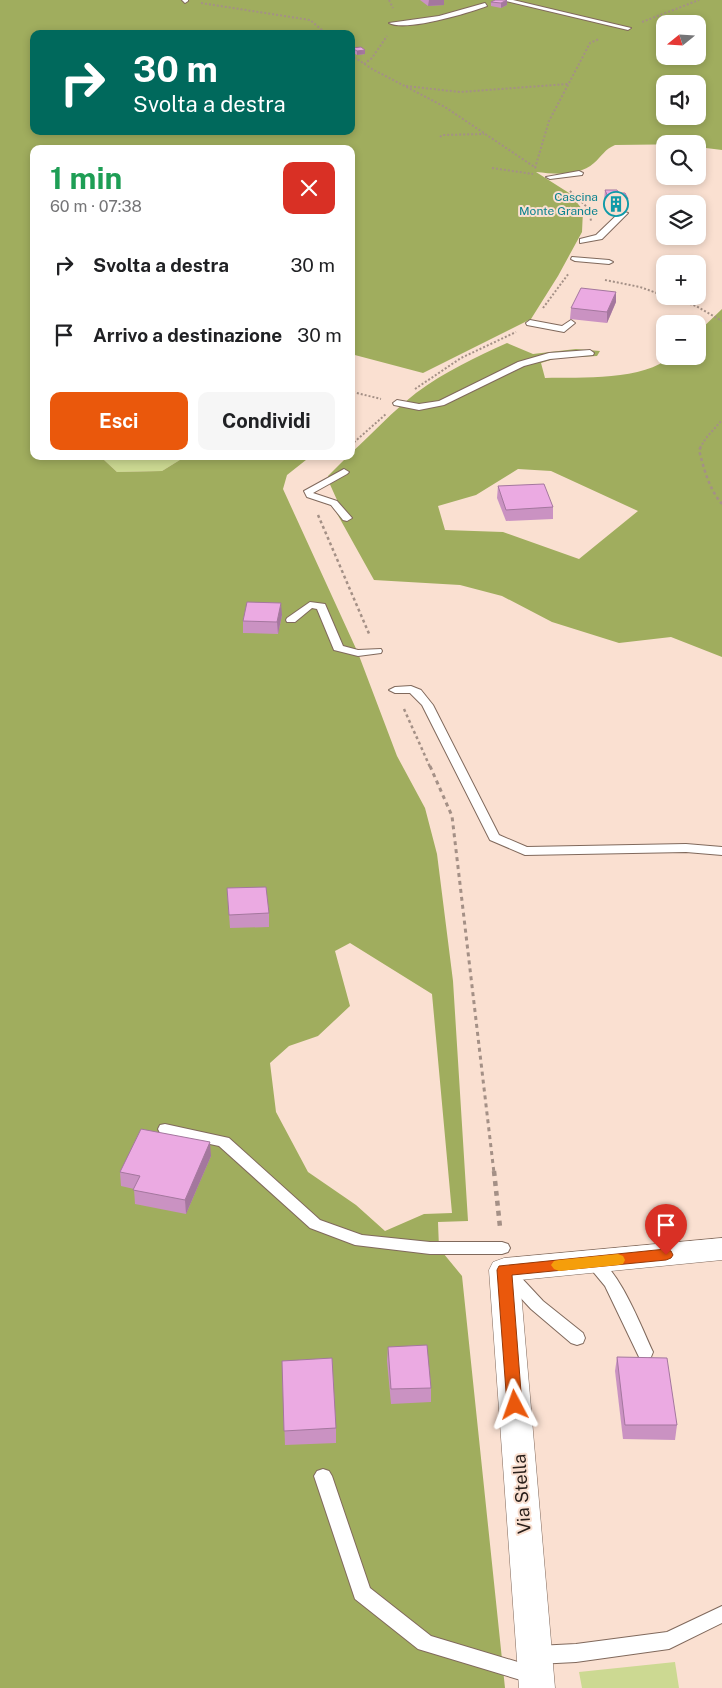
<!DOCTYPE html>
<html lang="it">
<head>
<meta charset="utf-8">
<style>
	:root { --surface:#fff; --page:#f6f6f6; --text:#202124; --muted:#757577; --accent:#ea580c }
	body { margin:0; font-family:"Public Sans",sans-serif; background:var(--page); color:var(--text); height:100vh; display:flex; flex-direction:column; font-size:19px; white-space:nowrap }
	* { box-sizing:border-box; margin:0 }
	p { font-size:16px; color:var(--muted) }
	.icon { flex:none; width:28px; height:28px; fill:none; stroke:currentColor; stroke-width:2; stroke-linecap:round; stroke-linejoin:round }
	.map { position:relative; flex:1; overflow:hidden }
	.drawer { position:absolute; left:30px; top:145px; width:325px; height:315px; display:flex; flex-direction:column; background:var(--surface); border-radius:10px; box-shadow:0 2px 8px #0003 }
	.drawer>* { flex:none }
	.hud { position:absolute; left:30px; top:30px; width:325px; height:105px; border-radius:10px; box-shadow:0 2px 8px #0003; background:#00695c; color:#fff; overflow:hidden }
	.needle { width:32px; rotate:252deg }
	.fabs { position:absolute; left:656px; top:15px; display:grid; gap:10px }
	.fabs a { display:grid; place-items:center; width:50px; height:50px; border-radius:10px; background:var(--surface); box-shadow:0 2px 8px #0003; font-size:25px }
	.pin { position:absolute; display:grid; place-items:center; width:42px; height:42px; color:#fff; margin:-51px -21px; border-radius:50% 50% 50% 0; rotate:-45deg; box-shadow:0 0 5px #0007 }
	.pin .icon { rotate:45deg }
	.me { position:absolute; width:55px; margin:-28px; rotate:356deg; stroke-linejoin:round; filter:drop-shadow(0 0 4px #0008) }
	.turn { display:flex; align-items:center; gap:18px; height:105px; padding:0 20px; font-size:22px }
	.turn .icon { width:65px; height:65px; stroke-width:2.5 }
	.turn b { display:block; font-size:35px; line-height:42px }
	.round { display:grid; place-items:center; flex:none; width:52px; height:52px; border-radius:10px; background:var(--page) }
	.overview { display:flex; align-items:center; justify-content:space-between; height:85px; padding:0 20px }
	h1 { font-size:30px; font-weight:700; line-height:38px; color:#1e9e55 }
	.button { display:flex; gap:10px; margin-top:auto; padding:10px 20px }
	.button a { flex:1; height:58px; border-radius:10px; background:var(--accent); color:#fff; font-size:20px; font-weight:700; line-height:58px; text-align:center }
	.button a+a { background:var(--page); color:var(--text) }
	ul { padding:0; list-style:none }
	li { display:flex; align-items:center; gap:15px; height:70px; padding:0 20px }
	li div { flex:1 }
	li b { display:block; font-size:19px }
	li em { font-style:normal }
	.map>svg:first-child { display:block }
	.green { fill:#ccd992 }
	.forest { fill:#a0ad5e; fill-rule:evenodd }
	.lines { fill:none; stroke-linecap:round; stroke-linejoin:round }
	.service-casing { stroke:#80695c; stroke-width:2 }
	.minor-casing { stroke:#80695c; stroke-width:1 }
	.path-far3 { stroke:#a49086; stroke-width:2; stroke-dasharray:2 2; stroke-linecap:butt }
	.path-far2 { stroke:#a49086; stroke-width:2.5; stroke-dasharray:3 3; stroke-linecap:butt }
	.path-far1 { stroke:#a49086; stroke-width:3; stroke-dasharray:4 4; stroke-linecap:butt }
	.path { stroke:#a49086; stroke-width:4.5; stroke-dasharray:5 5; stroke-linecap:butt }
	.service { fill:#fff; fill-rule:evenodd }
	.minor { fill:#fff; fill-rule:evenodd }
	.wall { fill:#ca92c2 }
	.shaded-wall { fill:#a4779e }
	.building { fill:#ebaae2; stroke:#a4779e }
	.route { fill:#ea580c; stroke:#983908 }
	.slow { fill:#f59e0b }
	.labels { text-anchor:middle; stroke-width:4; stroke-linejoin:round; paint-order:stroke }
	.far-culture-label { font-size:12px; fill:#0d838f; stroke:#fae0d1; text-anchor:end }
	.near-street-label { font-size:18px; fill:#2b211c; stroke:#fae0d1 }
</style>
</head>
<body>
<div class="map">
<svg width="722" height="1688" viewBox="0 0 722 1688">
	<rect width="100%" height="100%" fill="#fae0d1"/>
	<g class="green">
		<path d="M 104,456 L 223,456 L 215,460 L 183,458 L 162,471 L 117,472 L 103,459 Z"/>
		<path d="M 675,1662 L 679,1688 L 582,1688 L 579,1672 Z"/>
	</g>
	<g class="forest">
		<path d="M 0,0 L 722,0 L 722,150 L 698,147 L 698,144 L 615,145 C 605,149 602,156 594,163 C 578,177 555,174 536,172 L 569,193 L 583,210 L 582,232 L 558,276 L 531,319 L 423,373 L 351,354 L 351,149 L 34,149 L 34,456 L 104,456 L 103,459 L 117,472 L 162,471 L 183,458 L 215,460 L 223,456 L 311,456 L 287,475 L 283,489 L 358,653 L 397,756 L 425,808 L 437,854 L 453,981 L 468,1221 L 438,1222 L 439,1248 L 462,1276 L 505,1688 L 0,1688 ZM 665,24 L 698,24 L 698,56 L 665,56 ZM 34,34 L 351,34 L 351,131 L 34,131 ZM 665,84 L 698,84 L 698,116 L 665,116 ZM 350,943 L 432,994 L 452,1213 L 424,1214 L 385,1231 L 356,1205 L 308,1172 L 276,1112 L 270,1063 L 289,1046 L 318,1036 L 350,1006 L 335,951 Z"/>
		<path d="M 722,309 L 722,657 L 671,637 L 619,643 L 552,622 L 502,596 L 460,585 L 374,580 L 335,510 L 334,503 L 337,500 L 328,480 L 328,476 L 348,456 L 351,456 L 351,453 C 373,433 393,411 416,393 C 444,372 476,357 507,343 L 533,354 L 576,349 L 600,351 L 597,356 L 557,358 L 541,363 L 545,378 C 580,377 645,381 671,356 L 698,356 L 698,332 ZM 518,469 L 551,471 L 638,511 L 579,559 L 503,532 L 445,530 L 438,506 L 476,495 Z"/>
	</g>
	<g class="lines">
		<defs>
			<g id="service">
				<path d="M 182,0 L 188,0 L 188,1 L 185,3 Z"/>
				<path d="M 502,0 L 513,0 L 631,28 L 628,30 Z"/>
				<path d="M 485,3 L 487,6 C 468,13 406,32 389,23 L 439,16 Z"/>
				<path d="M 579,171 L 583,173 L 582,175 L 550,179 L 546,177 Z"/>
				<path d="M 621,211 L 628,213 L 602,239 L 580,243 L 580,239 L 596,235 Z"/>
				<path d="M 572,257 L 609,260 L 613,262 L 609,264 L 575,261 L 571,259 Z"/>
				<path d="M 530,320 L 562,326 L 571,320 L 575,323 L 564,332 L 527,325 L 526,323 Z"/>
				<path d="M 590,350 L 594,353 L 593,355 L 550,359 L 524,366 L 444,405 L 419,410 L 394,405 L 393,403 L 397,400 L 419,404 L 439,401 L 518,362 L 549,353 Z"/>
				<path d="M 344,469 L 349,472 L 347,474 L 313,493 L 337,501 L 352,518 L 347,521 L 343,520 L 331,505 L 307,497 L 304,491 Z"/>
				<path d="M 310,602 L 325,604 L 343,646 L 358,650 L 381,649 L 382,651 L 381,653 L 358,656 L 334,650 L 317,609 L 312,608 L 295,622 L 287,622 L 286,620 L 287,618 Z"/>
				<path d="M 411,686 L 421,690 L 433,705 L 499,835 L 527,847 L 686,844 L 722,847 L 722,855 L 686,852 L 525,855 L 490,840 L 422,705 L 410,693 L 395,693 L 389,690 L 395,687 Z"/>
				<path d="M 165,1124 L 229,1138 L 320,1220 L 362,1235 L 430,1242 L 502,1242 L 508,1244 L 510,1248 L 508,1252 L 502,1254 L 430,1254 L 355,1245 L 310,1228 L 219,1146 L 160,1133 L 158,1129 L 160,1125 Z"/>
				<path d="M 593,1256 C 617,1263 642,1329 653,1352 L 651,1357 L 645,1359 L 639,1357 L 605,1286 L 585,1262 L 587,1258 Z"/>
				<path d="M 509,1269 L 515,1271 L 543,1301 L 583,1333 L 585,1338 L 583,1343 L 577,1345 L 571,1343 L 531,1309 L 503,1279 L 501,1275 L 503,1271 Z"/>
				<path d="M 323,1469 L 329,1471 L 332,1476 L 370,1588 L 431,1636 L 541,1669 L 544,1675 L 541,1681 L 534,1684 L 418,1649 L 355,1599 L 314,1476 L 317,1471 Z"/>
				<path d="M 722,1606 L 722,1623 L 669,1649 L 576,1662 L 537,1664 L 530,1661 L 528,1655 L 530,1649 L 537,1646 L 576,1644 L 667,1632 Z"/>
			</g>
			<path id="minor" d="M 722,1238 L 722,1260 L 520,1280 L 555,1688 L 519,1688 L 489,1270 L 493,1262 L 504,1258 Z"/>
		</defs>
		<use href="#service" class="service-casing"/>
		<use href="#minor" class="minor-casing"/>
		<g class="path-far3">
			<path d="M 389,0 L 393,8"/>
			<path d="M 201,3 L 310,20 L 327,34"/>
			<path d="M 642,22 L 699,0"/>
			<path d="M 351,55 L 372,69 L 445,107 L 536,168"/>
			<path d="M 364,64 L 372,58 L 387,36"/>
			<path d="M 406,86 L 460,92 L 568,84"/>
			<path d="M 440,137 L 442,135 L 484,134"/>
			<path d="M 492,168 L 533,174"/>
			<path d="M 535,168 L 549,121 L 590,43 L 599,39"/>
			<path d="M 570,191 L 589,209 L 591,221"/>
			<path d="M 605,280 L 640,287 L 665,296"/>
			<path d="M 667,296 L 696,306 L 722,321"/>
			<path d="M 543,308 L 569,273"/>
			<path d="M 415,389 L 461,358 L 516,332"/>
			<path d="M 353,392 L 381,399"/>
			<path d="M 351,445 L 386,414"/>
			<path d="M 700,448 L 706,438 L 722,420"/>
		</g>
		<g class="path-far2">
			<path d="M 701,447 L 699,450 C 704,469 709,489 722,504"/>
			<path d="M 318,515 L 370,636"/>
			<path d="M 404,709 L 430,767"/>
		</g>
		<path class="path-far1" d="M 430,766 L 452,816 L 494,1173"/>
		<path class="path" d="M 494,1171 L 500,1227"/>
		<use href="#service" class="service"/>
		<use href="#minor" class="minor"/>
	</g>
	<g class="wall">
		<path d="M 420,0 L 444,0 L 444,5 L 428,6 Z"/>
		<path d="M 507,0 L 507,5 L 501,8 L 491,6 L 491,2 Z"/>
		<path d="M 352,48 L 365,54 L 357,55 L 352,52 Z"/>
		<path d="M 605,190 L 619,193 L 628,199 L 627,209 L 614,209 L 612,206 L 608,206 L 604,200 Z"/>
		<path d="M 616,302 L 607,323 L 570,319 L 571,308 Z"/>
		<path d="M 498,486 L 553,507 L 553,519 L 506,521 L 497,498 Z"/>
		<path d="M 282,615 L 278,634 L 243,633 L 243,621 Z"/>
		<path d="M 227,888 L 269,913 L 269,927 L 230,928 Z"/>
		<path d="M 211,1156 L 186,1214 L 135,1204 L 134,1189 L 121,1186 L 120,1172 Z"/>
		<path d="M 388,1347 L 431,1388 L 431,1402 L 391,1404 L 387,1361 Z"/>
		<path d="M 617,1357 L 677,1425 L 675,1440 L 623,1439 L 615,1371 Z"/>
		<path d="M 282,1361 L 336,1428 L 336,1443 L 285,1445 Z"/>
	</g>
	<g class="shaded-wall">
		<path d="M 429,0 L 444,0 L 444,5 L 428,6 Z"/>
		<path d="M 507,0 L 507,5 L 501,8 L 501,3 Z"/>
		<path d="M 365,50 L 365,54 L 357,55 L 357,51 Z"/>
		<path d="M 616,292 L 616,302 L 607,323 L 607,312 Z"/>
		<path d="M 281,603 L 282,615 L 278,634 L 277,622 Z"/>
		<path d="M 210,1142 L 211,1156 L 186,1214 L 185,1200 Z"/>
	</g>
	<g class="building">
		<path d="M 495,0 L 507,0 L 501,3 L 491,2 Z"/>
		<path d="M 361,47 L 365,50 L 357,51 L 352,48 Z"/>
		<path d="M 605,190 L 617,190 L 619,193 L 625,193 L 628,199 L 615,199 L 613,197 L 608,197 Z"/>
		<path d="M 581,288 L 616,292 L 607,312 L 571,308 Z"/>
		<path d="M 544,484 L 553,507 L 506,510 L 498,486 Z"/>
		<path d="M 247,602 L 281,603 L 277,622 L 243,621 Z"/>
		<path d="M 266,887 L 269,913 L 229,915 L 227,888 Z"/>
		<path d="M 141,1129 L 210,1142 L 185,1200 L 133,1190 L 140,1176 L 120,1172 Z"/>
		<path d="M 427,1345 L 431,1388 L 391,1389 L 388,1347 Z"/>
		<path d="M 617,1357 L 667,1358 L 677,1425 L 625,1425 Z"/>
		<path d="M 332,1358 L 336,1428 L 284,1431 L 282,1361 Z"/>
	</g>
	<path class="route" d="M 666,1249 L 671,1251 L 673,1255 L 671,1258 L 666,1260 L 512,1275 L 522,1405 L 520,1410 L 515,1411 L 509,1410 L 507,1405 L 497,1270 L 499,1266 Z"/>
	<path class="slow" d="M 618,1254 L 623,1256 L 625,1260 L 623,1264 L 618,1265 L 559,1271 L 554,1269 L 551,1265 L 554,1261 L 559,1260 Z"/>
	<defs>
		<symbol id="building-ring" viewBox="-11 -11 22 22"><circle r="9.5" fill="#fae0d1" stroke="#0f9aa8" stroke-width="1.5"/><path d="M-4-6H4V6H1V3H-1V6H-4ZM-2.5-4.3h1.7v1.8h-1.7ZM.8-4.3h1.7v1.8H.8ZM-2.5-1h1.7V.8h-1.7ZM.8-1h1.7V.8H.8Z" fill="#0f9aa8"/></symbol>
	</defs>
	<g fill-rule="evenodd">
		<use href="#building-ring" x="602" y="190" width="28" height="28"/>
	</g>
	<g class="labels">
		<g class="far-culture-label">
			<text x="598" y="201">Cascina<tspan x="598" dy="14">Monte Grande</tspan></text>
		</g>
		<g class="near-street-label">
			<text transform="translate(522 1494) rotate(-94)" y="6">Via Stella</text>
		</g>
	</g>
</svg>
<div class="fabs">
<a><svg class="needle" viewBox="-14 -14 28 28"><path d="M0-13l5 13h-10z" fill="#e53935"/><path d="M0 13l5-13h-10z" fill="#757577"/></svg></a>
<a><svg class="icon" aria-label="sound" viewBox="0 0 24 24"><path d="M4 9h4l5-4v14l-5-4H4zM17 9q2 3 0 6"/></svg></a>
<a><svg class="icon" aria-label="search" viewBox="0 0 24 24"><circle cx="10" cy="10" r="6"/><path d="M15 15l6 6"/></svg></a>
<a><svg class="icon" aria-label="layers" viewBox="0 0 24 24"><path d="M12 4l9 5-9 5-9-5zM3 14l9 5 9-5"/></svg></a>
<a>+</a>
<a>−</a>
</div>
<div class="pin" style="left:666px;top:1255px;background:#d93025"><svg class="icon" aria-label="arrive" viewBox="0 0 24 24"><path d="M6 21V4h12l-3 4 3 4H6"/></svg></div>
<svg class="me" style="left:515px;top:1405px" viewBox="-20 -20 40 40"><path d="M0-17L14 15 0 8-14 15z" fill="#ea580c" stroke="#fff" stroke-width="4"/></svg>
<div class="hud">
<div class="turn"><svg class="icon" aria-label="right" viewBox="0 0 24 24"><path d="M7 20v-9h11M14 6l5 5-5 5"/></svg><div><b>30 m</b>Svolta a destra</div></div>
</div>
<section class="drawer">
<div class="overview"><div><h1>1 min</h1><p>60 m · 07:38</p></div><a class="round" style="background:#d93025;color:#fff"><svg class="icon" aria-label="close" viewBox="0 0 24 24"><path d="M6 6l12 12M18 6L6 18"/></svg></a></div>
<ul>
<li><svg class="icon" aria-label="right" viewBox="0 0 24 24"><path d="M7 20v-9h11M14 6l5 5-5 5"/></svg><div><b>Svolta a destra</b></div><em>30 m</em></li>
<li><svg class="icon" aria-label="arrive" viewBox="0 0 24 24"><path d="M6 21V4h12l-3 4 3 4H6"/></svg><div><b>Arrivo a destinazione</b></div><em>30 m</em></li>
</ul>
<div class="button"><a>Esci</a><a>Condividi</a></div>
</section>
</div>
</body>
</html>
